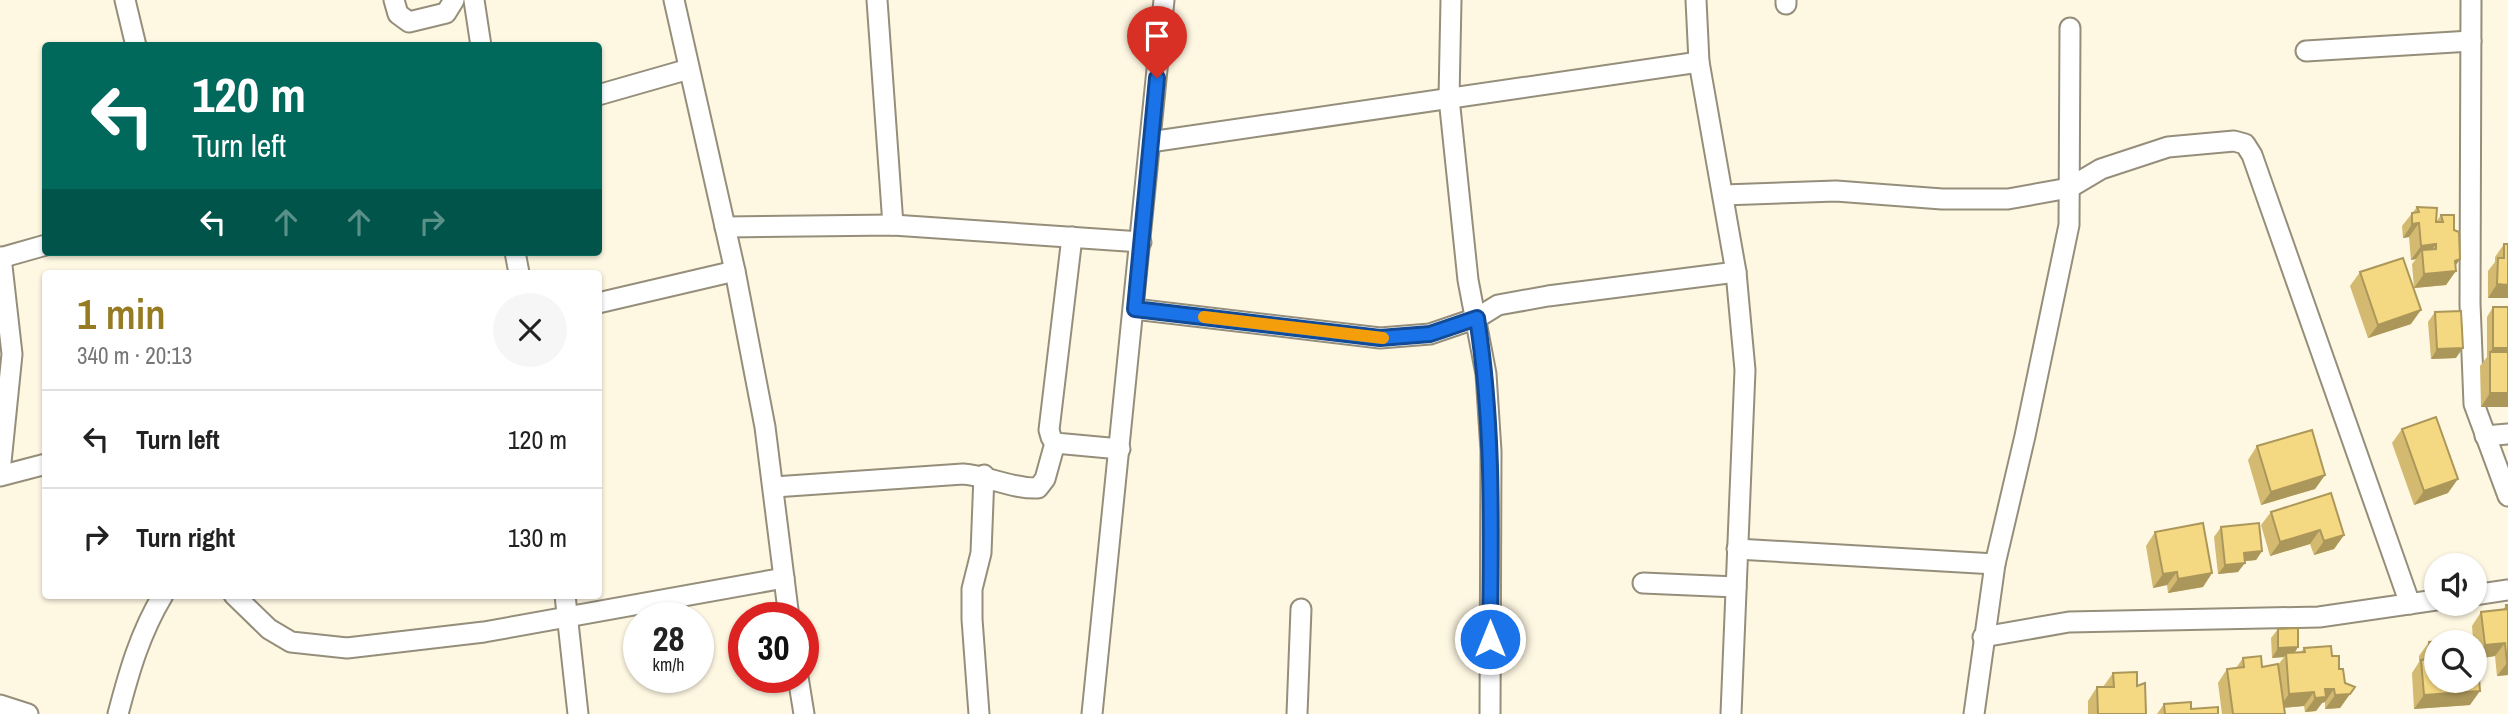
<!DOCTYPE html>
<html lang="en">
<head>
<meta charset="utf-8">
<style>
	:root { --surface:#fff; --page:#f6f6f6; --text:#222; --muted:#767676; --line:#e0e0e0; --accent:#967b23 }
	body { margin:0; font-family:"Archivo Narrow",sans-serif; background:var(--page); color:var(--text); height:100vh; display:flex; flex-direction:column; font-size:26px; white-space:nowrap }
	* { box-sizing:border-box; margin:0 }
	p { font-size:23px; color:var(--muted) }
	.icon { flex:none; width:38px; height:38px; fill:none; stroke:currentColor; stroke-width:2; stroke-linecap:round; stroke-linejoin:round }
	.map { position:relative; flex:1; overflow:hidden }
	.panel { position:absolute; left:42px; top:270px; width:560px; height:329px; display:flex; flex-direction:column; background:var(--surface); border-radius:7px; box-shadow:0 2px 5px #0004 }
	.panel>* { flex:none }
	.hud { position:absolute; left:42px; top:42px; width:560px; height:214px; border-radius:7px; box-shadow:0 2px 5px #0004; background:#00695c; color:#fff; overflow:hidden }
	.controls { position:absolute; left:2424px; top:553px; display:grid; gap:14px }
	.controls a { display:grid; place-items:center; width:63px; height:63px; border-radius:50%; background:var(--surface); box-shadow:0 2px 5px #0004; font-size:35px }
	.speed { position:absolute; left:623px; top:602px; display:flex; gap:14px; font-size:35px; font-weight:700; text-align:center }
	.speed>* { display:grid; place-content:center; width:91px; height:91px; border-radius:50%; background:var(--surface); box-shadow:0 2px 5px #0004; line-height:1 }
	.speed small { font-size:18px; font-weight:400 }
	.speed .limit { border:10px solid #d22; background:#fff; color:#111 }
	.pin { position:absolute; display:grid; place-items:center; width:60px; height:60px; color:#fff; margin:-72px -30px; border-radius:50% 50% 50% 0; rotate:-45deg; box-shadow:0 0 7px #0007 }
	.pin .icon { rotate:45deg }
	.me { position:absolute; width:77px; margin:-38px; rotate:0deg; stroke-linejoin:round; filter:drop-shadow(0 0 5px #0008) }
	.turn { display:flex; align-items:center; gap:24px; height:147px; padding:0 35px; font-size:32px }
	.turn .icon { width:91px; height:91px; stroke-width:2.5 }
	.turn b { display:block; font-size:49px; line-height:60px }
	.lanes { display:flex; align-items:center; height:66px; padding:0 35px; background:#0003; justify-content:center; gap:35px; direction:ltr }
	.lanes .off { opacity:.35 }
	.round { display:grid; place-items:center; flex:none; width:74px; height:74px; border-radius:37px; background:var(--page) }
	.summary { display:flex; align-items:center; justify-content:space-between; height:119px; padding:0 35px }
	h1 { font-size:42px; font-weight:600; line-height:52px; color:var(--accent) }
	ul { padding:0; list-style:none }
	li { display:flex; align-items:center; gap:21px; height:98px; padding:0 35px; border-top:2px solid var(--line) }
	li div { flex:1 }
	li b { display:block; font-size:26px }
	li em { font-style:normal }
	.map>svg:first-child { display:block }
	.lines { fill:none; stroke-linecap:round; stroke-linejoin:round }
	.minor-casing { stroke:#948e7b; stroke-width:23 }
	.minor { stroke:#fff; stroke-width:19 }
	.wall { fill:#d3ba70 }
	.shaded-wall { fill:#ac975b }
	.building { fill:#f5d882; stroke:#ac975b; stroke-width:2; fill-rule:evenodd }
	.route-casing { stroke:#114b97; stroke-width:18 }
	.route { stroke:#1a73e8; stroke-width:12 }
	.slow { stroke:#f59e0b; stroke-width:12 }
</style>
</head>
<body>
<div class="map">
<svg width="2508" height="714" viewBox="0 0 2508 714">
	<rect width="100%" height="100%" fill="#fef7e2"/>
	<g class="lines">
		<defs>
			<g id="minor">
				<path d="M 125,0 L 136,46"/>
				<path d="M 394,0 L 398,14 L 409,22 L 446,13 L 454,0"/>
				<path d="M 474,0 L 481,46"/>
				<path d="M 674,0 L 735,271 L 765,427 L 789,618"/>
				<path d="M 877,0 L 893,225"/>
				<path d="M 1451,0 L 1449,98 L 1468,280 L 1486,374 L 1491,451 L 1490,714"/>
				<path d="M 1696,0 L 1699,62 L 1736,272 L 1745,370 L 1731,714"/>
				<path d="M 1786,0 L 1786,4"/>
				<path d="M 2471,0 L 2470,304 L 2474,404 L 2508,496"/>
				<path d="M 2306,51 L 2471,41"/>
				<path d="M 598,95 L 689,69"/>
				<path d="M 1150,142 L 1699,62"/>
				<path d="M 1723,195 L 1836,191 L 1942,199 L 2008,199 L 2069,188 L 2101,169 L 2168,147 L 2234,141 L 2245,144 L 2252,155 L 2410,604"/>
				<path d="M 725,227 L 893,225 L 1141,242"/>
				<path d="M 1072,237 L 1049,430 L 1051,437 L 1055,443 L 1120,449"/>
				<path d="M 515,252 L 519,273"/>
				<path d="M 0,258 L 46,245"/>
				<path d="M 598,303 L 735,271"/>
				<path d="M 1134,309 L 1380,338 L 1430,334 L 1477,318 L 1498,305 L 1548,296 L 1736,272"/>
				<path d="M 2485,436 L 2508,434"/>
				<path d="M 0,472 L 12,354 L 1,257"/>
				<path d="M 0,476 L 46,464"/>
				<path d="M 774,487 L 963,474 C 989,476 1012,489 1038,488 L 1045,479 L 1055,443"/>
				<path d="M 1737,549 L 1995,564"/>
				<path d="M 1643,583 L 1736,587"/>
				<path d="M 234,595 L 269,629 L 291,642 L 347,648 L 484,632 L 784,578"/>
				<path d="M 565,595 L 578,714"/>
				<path d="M 2474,595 L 2508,590"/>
				<path d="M 1983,637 L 2069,622 L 2319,617 L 2436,600"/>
				<path d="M 798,677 L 804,714"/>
				<path d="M 0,705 L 28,714"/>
				<path d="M 118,714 C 129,672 140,633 163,595"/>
				<path d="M 979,714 L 972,619 L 972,589 L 981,553 L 984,475"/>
				<path d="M 1092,714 L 1164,0"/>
				<path d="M 1297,714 L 1301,609"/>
				<path d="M 1974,714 L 1995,564 L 2025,436 L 2069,225 L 2070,28"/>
			</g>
		</defs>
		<use href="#minor" class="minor-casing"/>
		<use href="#minor" class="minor"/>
	</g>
	<g class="wall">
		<path d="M 2417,207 L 2436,222 L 2441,215 L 2454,230 L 2460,259 L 2455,266 L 2446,285 L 2414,288 L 2412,264 L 2416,259 L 2411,260 L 2409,237 L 2403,238 L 2402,226 Z"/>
		<path d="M 2504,244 L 2508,244 L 2508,298 L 2488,298 L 2488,271 L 2495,262 L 2495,257 Z"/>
		<path d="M 2360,272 L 2411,324 L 2368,338 L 2350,286 Z"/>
		<path d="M 2493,307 L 2508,407 L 2481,407 L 2480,366 L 2487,357 L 2487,317 Z"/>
		<path d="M 2435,312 L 2456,358 L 2431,359 L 2428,322 Z"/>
		<path d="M 2402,429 L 2448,493 L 2414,505 L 2392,443 Z"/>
		<path d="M 2257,446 L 2325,475 L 2315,489 L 2261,505 L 2248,460 Z"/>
		<path d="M 2271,512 L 2344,535 L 2334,549 L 2314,555 L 2310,544 L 2270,556 L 2261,525 Z"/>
		<path d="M 2221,527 L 2262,551 L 2256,560 L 2244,561 L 2238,572 L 2218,574 L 2214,537 Z"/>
		<path d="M 2155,532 L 2212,573 L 2203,587 L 2168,593 L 2167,585 L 2153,588 L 2146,546 Z"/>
		<path d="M 2506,605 L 2508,675 L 2497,676 L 2495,656 L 2477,659 L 2470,705 L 2414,709 L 2412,673 L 2419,662 L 2419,656 L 2429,642 L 2473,639 L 2472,626 L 2481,612 L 2503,610 Z"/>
		<path d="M 2278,629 L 2298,647 L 2294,653 L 2301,652 L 2304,648 L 2332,656 L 2339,669 L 2345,683 L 2355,687 L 2340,708 L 2325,709 L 2325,702 L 2322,703 L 2316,711 L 2305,712 L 2304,706 L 2284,708 L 2285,714 L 2222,714 L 2218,683 L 2227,669 L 2236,668 L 2243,658 L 2262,667 L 2278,665 L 2284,657 L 2272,658 L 2271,638 Z"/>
		<path d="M 2113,673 L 2137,686 L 2146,714 L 2088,714 L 2088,701 L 2097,687 L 2103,687 Z"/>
		<path d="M 2164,704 L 2218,714 L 2157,714 Z"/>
	</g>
	<g class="shaded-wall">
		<path d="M 2419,223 L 2409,237 L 2403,238 L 2412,224 Z"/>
		<path d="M 2436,244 L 2426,258 L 2422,250 L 2416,259 L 2411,260 L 2421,246 Z"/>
		<path d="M 2460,259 L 2452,271 L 2456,271 L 2446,285 L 2414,288 L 2424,274 Z"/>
		<path d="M 2497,284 L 2508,285 L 2508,298 L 2488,298 Z"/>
		<path d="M 2421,310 L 2411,324 L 2368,338 L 2378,325 Z"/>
		<path d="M 2463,348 L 2456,358 L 2431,359 L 2437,349 Z"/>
		<path d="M 2493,348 L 2508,348 L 2508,357 L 2490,352 Z"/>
		<path d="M 2490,393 L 2508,393 L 2508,407 L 2481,407 Z"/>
		<path d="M 2325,475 L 2315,489 L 2261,505 L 2271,492 Z"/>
		<path d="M 2458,479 L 2448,493 L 2414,505 L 2424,491 Z"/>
		<path d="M 2320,530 L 2310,544 L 2270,556 L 2280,542 Z"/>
		<path d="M 2344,535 L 2334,549 L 2314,555 L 2324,541 Z"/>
		<path d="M 2262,551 L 2256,560 L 2237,562 L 2244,553 Z"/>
		<path d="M 2245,563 L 2238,572 L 2218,574 L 2225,565 Z"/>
		<path d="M 2177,572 L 2167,585 L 2153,588 L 2163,574 Z"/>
		<path d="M 2212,573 L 2203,587 L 2168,593 L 2178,579 Z"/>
		<path d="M 2505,643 L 2495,656 L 2476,659 L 2485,645 Z"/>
		<path d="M 2298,647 L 2292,657 L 2286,653 L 2284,657 L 2272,658 L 2278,648 Z"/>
		<path d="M 2508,662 L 2508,675 L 2497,676 L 2507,663 Z"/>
		<path d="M 2325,689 L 2334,689 L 2325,702 L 2322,703 L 2316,711 L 2305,712 L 2315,698 Z"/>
		<path d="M 2480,691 L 2470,705 L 2414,709 L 2424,695 Z"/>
		<path d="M 2314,692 L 2304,706 L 2279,708 L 2289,694 Z"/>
		<path d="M 2350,694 L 2340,708 L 2325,709 L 2335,695 Z"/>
	</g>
	<g class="building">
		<path d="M 2417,207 L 2437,208 L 2436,222 L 2443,222 L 2441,215 L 2454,215 L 2454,230 L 2459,232 L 2460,259 L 2455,261 L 2456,271 L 2424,274 L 2422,250 L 2436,249 L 2436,244 L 2421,246 L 2419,223 L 2412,224 L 2412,213 L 2419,212 Z"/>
		<path d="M 2504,244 L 2508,244 L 2508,285 L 2497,284 L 2498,258 L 2504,258 Z"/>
		<path d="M 2403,258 L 2421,310 L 2378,325 L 2360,272 Z"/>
		<rect x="2493" y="307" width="15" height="41"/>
		<path d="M 2461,311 L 2463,348 L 2437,349 L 2435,312 Z"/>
		<rect x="2490" y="352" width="18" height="41"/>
		<path d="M 2436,417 L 2458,479 L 2424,491 L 2402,429 Z"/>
		<path d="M 2312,430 L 2325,475 L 2271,492 L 2257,446 Z"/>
		<path d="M 2331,493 L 2344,535 L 2324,541 L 2320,530 L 2280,542 L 2271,512 Z"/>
		<path d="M 2203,523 L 2212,573 L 2178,579 L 2177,572 L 2163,574 L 2155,532 Z"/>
		<path d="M 2259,523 L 2262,551 L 2244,553 L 2245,563 L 2225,565 L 2221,527 Z"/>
		<path d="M 2506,605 L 2508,605 L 2508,662 L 2507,663 L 2505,643 L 2485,645 L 2481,612 L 2507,609 Z"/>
		<path d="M 2298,628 L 2298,647 L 2278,648 L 2278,629 Z"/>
		<path d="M 2476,639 L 2480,691 L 2424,695 L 2421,660 L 2430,659 L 2429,642 ZM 2436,642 L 2474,642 L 2474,681 L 2436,681 Z"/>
		<path d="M 2331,646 L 2332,656 L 2339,656 L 2339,669 L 2343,669 L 2345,683 L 2355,687 L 2350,694 L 2335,695 L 2334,689 L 2325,689 L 2326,697 L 2315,698 L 2314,692 L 2289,694 L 2286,653 L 2305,652 L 2304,648 Z"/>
		<path d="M 2261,656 L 2262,667 L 2278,664 L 2285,714 L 2233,714 L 2227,669 L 2244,667 L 2243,658 Z"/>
		<path d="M 2137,672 L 2137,686 L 2145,683 L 2146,714 L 2098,714 L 2097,687 L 2114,687 L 2113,673 Z"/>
		<path d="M 2191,702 L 2191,709 L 2218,707 L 2218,714 L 2165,714 L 2164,704 Z"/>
	</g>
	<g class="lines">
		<defs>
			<path id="route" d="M 1157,78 L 1135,309 L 1380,338 L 1430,334 L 1477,318 C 1494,426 1491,530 1490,639"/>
		</defs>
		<use href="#route" class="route-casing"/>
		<use href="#route" class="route"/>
		<path class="slow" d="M 1204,317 L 1383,338"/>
	</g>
</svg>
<div class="controls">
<a><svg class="icon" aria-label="sound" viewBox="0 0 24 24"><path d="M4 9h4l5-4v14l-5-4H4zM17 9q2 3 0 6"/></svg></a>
<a><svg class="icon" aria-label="search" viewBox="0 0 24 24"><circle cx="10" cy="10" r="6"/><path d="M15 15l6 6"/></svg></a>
</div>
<div class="speed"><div>28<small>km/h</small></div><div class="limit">30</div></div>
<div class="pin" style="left:1157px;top:78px;background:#d93025"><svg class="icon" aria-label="arrive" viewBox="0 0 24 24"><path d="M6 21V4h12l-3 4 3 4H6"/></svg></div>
<svg class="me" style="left:1490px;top:639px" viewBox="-20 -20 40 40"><circle r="17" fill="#1a73e8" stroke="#fff" stroke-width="3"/><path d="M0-11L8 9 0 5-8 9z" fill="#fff"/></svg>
<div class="hud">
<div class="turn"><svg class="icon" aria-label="left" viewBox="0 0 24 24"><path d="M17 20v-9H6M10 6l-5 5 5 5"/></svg><div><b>120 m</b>Turn left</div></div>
<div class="lanes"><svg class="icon" aria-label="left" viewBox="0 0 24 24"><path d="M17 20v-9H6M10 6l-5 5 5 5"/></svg><svg class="icon off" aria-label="ahead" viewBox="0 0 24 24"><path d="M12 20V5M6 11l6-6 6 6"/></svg><svg class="icon off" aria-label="ahead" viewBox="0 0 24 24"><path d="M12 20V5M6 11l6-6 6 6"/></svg><svg class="icon off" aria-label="right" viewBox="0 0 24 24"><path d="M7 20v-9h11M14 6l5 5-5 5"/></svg></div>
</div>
<section class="panel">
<div class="summary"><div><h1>1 min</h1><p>340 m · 20:13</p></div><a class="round"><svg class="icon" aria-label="close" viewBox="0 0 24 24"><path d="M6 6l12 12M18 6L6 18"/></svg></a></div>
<ul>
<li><svg class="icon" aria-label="left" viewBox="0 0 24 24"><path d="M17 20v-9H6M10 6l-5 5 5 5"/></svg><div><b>Turn left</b></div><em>120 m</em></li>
<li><svg class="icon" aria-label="right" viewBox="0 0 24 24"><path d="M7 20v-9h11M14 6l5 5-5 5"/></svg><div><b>Turn right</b></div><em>130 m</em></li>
</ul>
</section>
</div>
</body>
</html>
